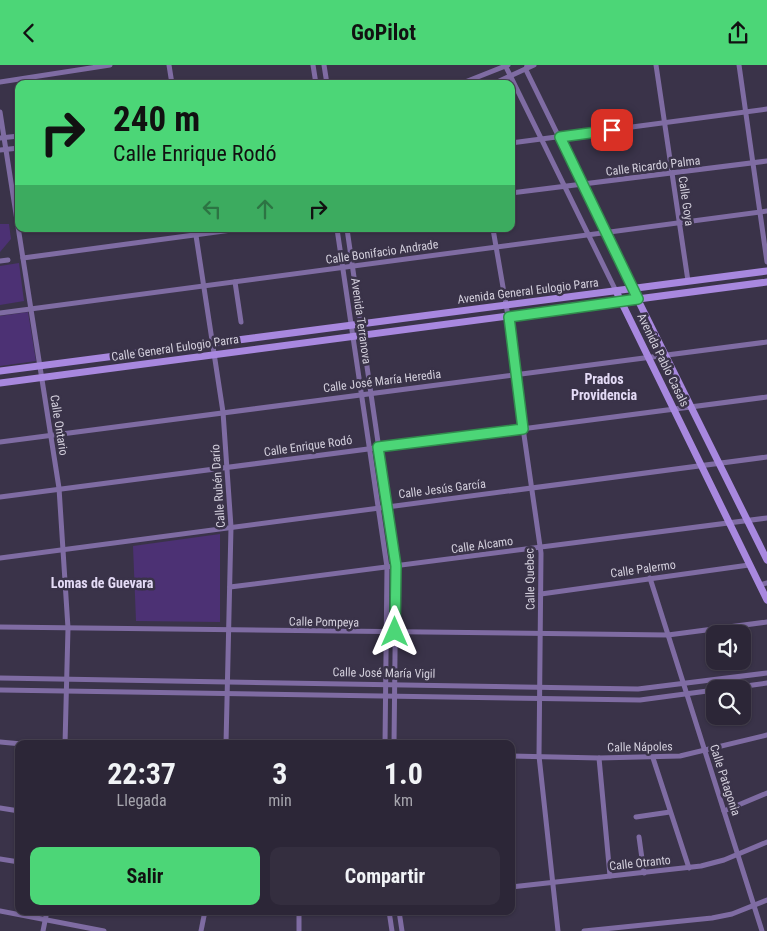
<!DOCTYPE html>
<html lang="es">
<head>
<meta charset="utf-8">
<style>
	:root { --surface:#2c2637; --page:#342e3f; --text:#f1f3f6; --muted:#a6a5ad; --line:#484352; --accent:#4cd677 }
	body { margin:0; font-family:"Roboto Condensed",sans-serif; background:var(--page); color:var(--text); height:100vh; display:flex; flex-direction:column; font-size:19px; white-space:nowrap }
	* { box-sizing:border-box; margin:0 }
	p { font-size:16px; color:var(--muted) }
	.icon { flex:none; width:28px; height:28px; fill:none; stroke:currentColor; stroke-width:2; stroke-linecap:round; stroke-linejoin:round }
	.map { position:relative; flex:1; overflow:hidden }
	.drawer { position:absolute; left:15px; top:675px; width:500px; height:175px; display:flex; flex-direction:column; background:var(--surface); border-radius:10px; box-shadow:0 1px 4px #0004,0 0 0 1px var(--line) }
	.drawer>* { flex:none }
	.hud { position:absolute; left:15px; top:15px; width:500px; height:152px; border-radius:10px; box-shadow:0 1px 4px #0004,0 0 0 1px var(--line); background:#4cd677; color:#111; overflow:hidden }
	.controls { position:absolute; left:706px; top:560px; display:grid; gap:10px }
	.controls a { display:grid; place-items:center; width:45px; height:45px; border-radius:10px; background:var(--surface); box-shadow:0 1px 4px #0004,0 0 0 1px var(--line); font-size:25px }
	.pin { position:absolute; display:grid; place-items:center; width:42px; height:42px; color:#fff; margin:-21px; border-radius:10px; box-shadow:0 2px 8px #0006 }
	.me { position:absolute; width:55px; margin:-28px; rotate:0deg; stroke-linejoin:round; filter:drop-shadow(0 0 4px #0008) }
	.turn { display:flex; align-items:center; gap:18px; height:105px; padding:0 15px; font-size:22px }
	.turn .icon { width:65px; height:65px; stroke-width:2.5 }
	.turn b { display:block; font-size:35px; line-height:42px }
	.lanes { display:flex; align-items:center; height:48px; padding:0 15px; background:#0003; justify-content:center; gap:25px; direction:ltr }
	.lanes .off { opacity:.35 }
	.eta { display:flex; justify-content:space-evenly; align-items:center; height:85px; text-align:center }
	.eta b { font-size:30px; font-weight:700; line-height:35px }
	.cta { display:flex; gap:10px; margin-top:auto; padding:10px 15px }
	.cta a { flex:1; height:58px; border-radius:10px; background:var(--accent); color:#111; font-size:20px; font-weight:700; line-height:58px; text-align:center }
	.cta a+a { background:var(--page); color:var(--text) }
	header { display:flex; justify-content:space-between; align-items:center; height:65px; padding:0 15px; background:var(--accent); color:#111; font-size:22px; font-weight:700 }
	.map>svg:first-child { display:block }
	.green { fill:#4c3174 }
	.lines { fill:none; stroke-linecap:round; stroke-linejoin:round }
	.street { stroke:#7f6ca3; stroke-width:5 }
	.secondary { stroke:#a888df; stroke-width:7 }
	.route-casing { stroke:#318b4d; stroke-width:12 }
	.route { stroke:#4cd677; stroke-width:9 }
	.labels { text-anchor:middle; stroke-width:5; stroke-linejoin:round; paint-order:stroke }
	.street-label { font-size:12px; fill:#d3cfdc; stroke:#3a3349 }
	.neighbourhood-label { font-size:14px; font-weight:bold; fill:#e4dbf6; stroke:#3a3349 }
</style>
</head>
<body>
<header><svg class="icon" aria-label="back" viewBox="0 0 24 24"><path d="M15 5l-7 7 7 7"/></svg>GoPilot<svg class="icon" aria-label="share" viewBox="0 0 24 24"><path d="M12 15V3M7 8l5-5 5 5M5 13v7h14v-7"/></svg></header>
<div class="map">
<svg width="767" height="866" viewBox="0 0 767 866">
	<rect width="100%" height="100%" fill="#3a3349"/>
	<g class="green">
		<path d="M 0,159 L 9,159 L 11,174 L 0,187 Z"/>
		<path d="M 19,198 L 24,236 L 0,240 L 0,201 Z"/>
		<path d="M 28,247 L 36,296 L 0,301 L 0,251 Z"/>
		<path d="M 220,469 L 220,557 L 136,556 L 133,481 Z"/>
	</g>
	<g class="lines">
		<g class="street">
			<path d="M 169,0 L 172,19"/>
			<path d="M 313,0 L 316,19"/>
			<path d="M 324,0 L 327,19"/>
			<path d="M 505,0 L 616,226"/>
			<path d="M 527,0 L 526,5 L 633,223"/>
			<path d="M 656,0 L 688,216"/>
			<path d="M 739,0 L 767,197"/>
			<path d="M 0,17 L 110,0"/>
			<path d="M 460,19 L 508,0"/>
			<path d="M 493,19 L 534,0"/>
			<path d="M 0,47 L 59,423 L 68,563 L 65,679"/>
			<path d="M 0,73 L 19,71"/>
			<path d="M 511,78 L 767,44"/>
			<path d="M 0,85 L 19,83"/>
			<path d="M 511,128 L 767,96"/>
			<path d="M 195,164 L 223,347 L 231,462 L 226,679"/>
			<path d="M 337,164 L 387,502 L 385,679"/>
			<path d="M 347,164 L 396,501 L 394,679"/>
			<path d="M 493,164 L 518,309 L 523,363 L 541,488 L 539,691 L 558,866"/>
			<path d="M 23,193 L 239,164"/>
			<path d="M 0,196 L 8,195"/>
			<path d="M 235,217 L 241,257"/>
			<path d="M 0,248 L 767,146"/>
			<path d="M 0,377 L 767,277"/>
			<path d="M 0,432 L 767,332"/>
			<path d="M 0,493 L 767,392"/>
			<path d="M 650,513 L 762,866"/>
			<path d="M 759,520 L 767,518"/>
			<path d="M 230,522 L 767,453"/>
			<path d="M 541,529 L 749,500"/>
			<path d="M 0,562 L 668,570 L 767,557"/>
			<path d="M 0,613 L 638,624 L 767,608"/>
			<path d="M 724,624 L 767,618"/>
			<path d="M 0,625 L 640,635 L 715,625"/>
			<path d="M 0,677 L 22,679"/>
			<path d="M 511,691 L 599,693 L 680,691 L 767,670"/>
			<path d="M 599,693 L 610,811"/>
			<path d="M 653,693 L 689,803"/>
			<path d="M 0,743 L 19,746"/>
			<path d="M 724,746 L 767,728"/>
			<path d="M 636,752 L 670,747"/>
			<path d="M 639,772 L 644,808"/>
			<path d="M 0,794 L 19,797"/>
			<path d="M 511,822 L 701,801 L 724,795 L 767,777"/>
			<path d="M 0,846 L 104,866"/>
			<path d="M 389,846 L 392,866"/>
			<path d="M 399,846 L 402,866"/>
			<path d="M 43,866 L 47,846"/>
			<path d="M 201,866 L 205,846"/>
			<path d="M 299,866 L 299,846"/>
			<path d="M 584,866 L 712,853 L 732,849 L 767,835"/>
		</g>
		<g class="secondary">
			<path d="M 616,226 L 767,535"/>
			<path d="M 636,231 L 767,495"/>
			<path d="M 0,306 L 767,206"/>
			<path d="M 0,318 L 767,217"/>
		</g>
	</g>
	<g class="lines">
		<defs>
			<path id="route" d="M 395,567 L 396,501 L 378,382 L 523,364 L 509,252 L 638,234 L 560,72 L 612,65"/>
		</defs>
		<use href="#route" class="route-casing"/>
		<use href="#route" class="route"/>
	</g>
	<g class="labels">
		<g class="street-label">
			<text transform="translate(653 101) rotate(-7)" y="4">Calle Ricardo Palma</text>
			<text transform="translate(686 136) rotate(82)" y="4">Calle Goya</text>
			<text transform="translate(382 187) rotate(-8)" y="4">Calle Bonifacio Andrade</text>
			<text transform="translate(528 226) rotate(-7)" y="4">Avenida General Eulogio Parra</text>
			<text transform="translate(361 256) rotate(82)" y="4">Avenida Terranova</text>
			<text transform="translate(175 283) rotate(-8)" y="4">Calle General Eulogio Parra</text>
			<text transform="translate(663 295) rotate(64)" y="4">Avenida Pablo Casals</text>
			<text transform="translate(382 316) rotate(-7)" y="4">Calle José María Heredia</text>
			<text transform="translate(59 360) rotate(81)" y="4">Calle Ontario</text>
			<text transform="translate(308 381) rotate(-8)" y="4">Calle Enrique Rodó</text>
			<text transform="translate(218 421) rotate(-94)" y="4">Calle Rubén Darío</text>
			<text transform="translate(442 424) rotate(-7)" y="4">Calle Jesús García</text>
			<text transform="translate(482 480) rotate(-8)" y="4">Calle Alcamo</text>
			<text transform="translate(643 504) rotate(-8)" y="4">Calle Palermo</text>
			<text transform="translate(530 514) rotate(-91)" y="4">Calle Quebec</text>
			<text transform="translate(324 557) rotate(1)" y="4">Calle Pompeya</text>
			<text transform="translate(384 608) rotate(1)" y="4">Calle José María Vigil</text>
			<text transform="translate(640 682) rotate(-1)" y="4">Calle Nápoles</text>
			<text transform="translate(725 715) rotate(72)" y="4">Calle Patagonia</text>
			<text transform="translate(640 798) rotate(-6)" y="4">Calle Otranto</text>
		</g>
		<g class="neighbourhood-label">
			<text x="604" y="319">Prados<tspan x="604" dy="16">Providencia</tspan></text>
			<text x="102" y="523">Lomas de Guevara</text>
		</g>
	</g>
</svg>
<div class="controls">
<a><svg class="icon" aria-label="sound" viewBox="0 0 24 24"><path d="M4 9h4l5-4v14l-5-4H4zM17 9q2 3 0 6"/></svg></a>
<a><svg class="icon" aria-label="search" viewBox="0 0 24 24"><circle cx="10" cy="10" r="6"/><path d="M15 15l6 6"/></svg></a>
</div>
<div class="pin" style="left:612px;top:65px;background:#d93025"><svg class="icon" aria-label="arrive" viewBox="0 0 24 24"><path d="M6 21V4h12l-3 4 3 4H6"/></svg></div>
<svg class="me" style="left:395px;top:567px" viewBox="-20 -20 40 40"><path d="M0-17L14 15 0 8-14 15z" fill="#4cd677" stroke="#fff" stroke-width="4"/></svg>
<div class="hud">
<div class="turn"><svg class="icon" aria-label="right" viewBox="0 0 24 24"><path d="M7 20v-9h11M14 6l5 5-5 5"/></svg><div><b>240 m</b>Calle Enrique Rodó</div></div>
<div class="lanes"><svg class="icon off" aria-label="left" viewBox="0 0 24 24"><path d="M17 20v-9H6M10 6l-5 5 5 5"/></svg><svg class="icon off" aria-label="ahead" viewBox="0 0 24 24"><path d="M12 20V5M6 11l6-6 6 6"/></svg><svg class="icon" aria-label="right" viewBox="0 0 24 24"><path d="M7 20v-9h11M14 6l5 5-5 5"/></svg></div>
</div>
<section class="drawer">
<div class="eta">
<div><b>22:37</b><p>Llegada</p></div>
<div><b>3</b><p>min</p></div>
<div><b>1.0</b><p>km</p></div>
</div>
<div class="cta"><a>Salir</a><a>Compartir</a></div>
</section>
</div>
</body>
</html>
